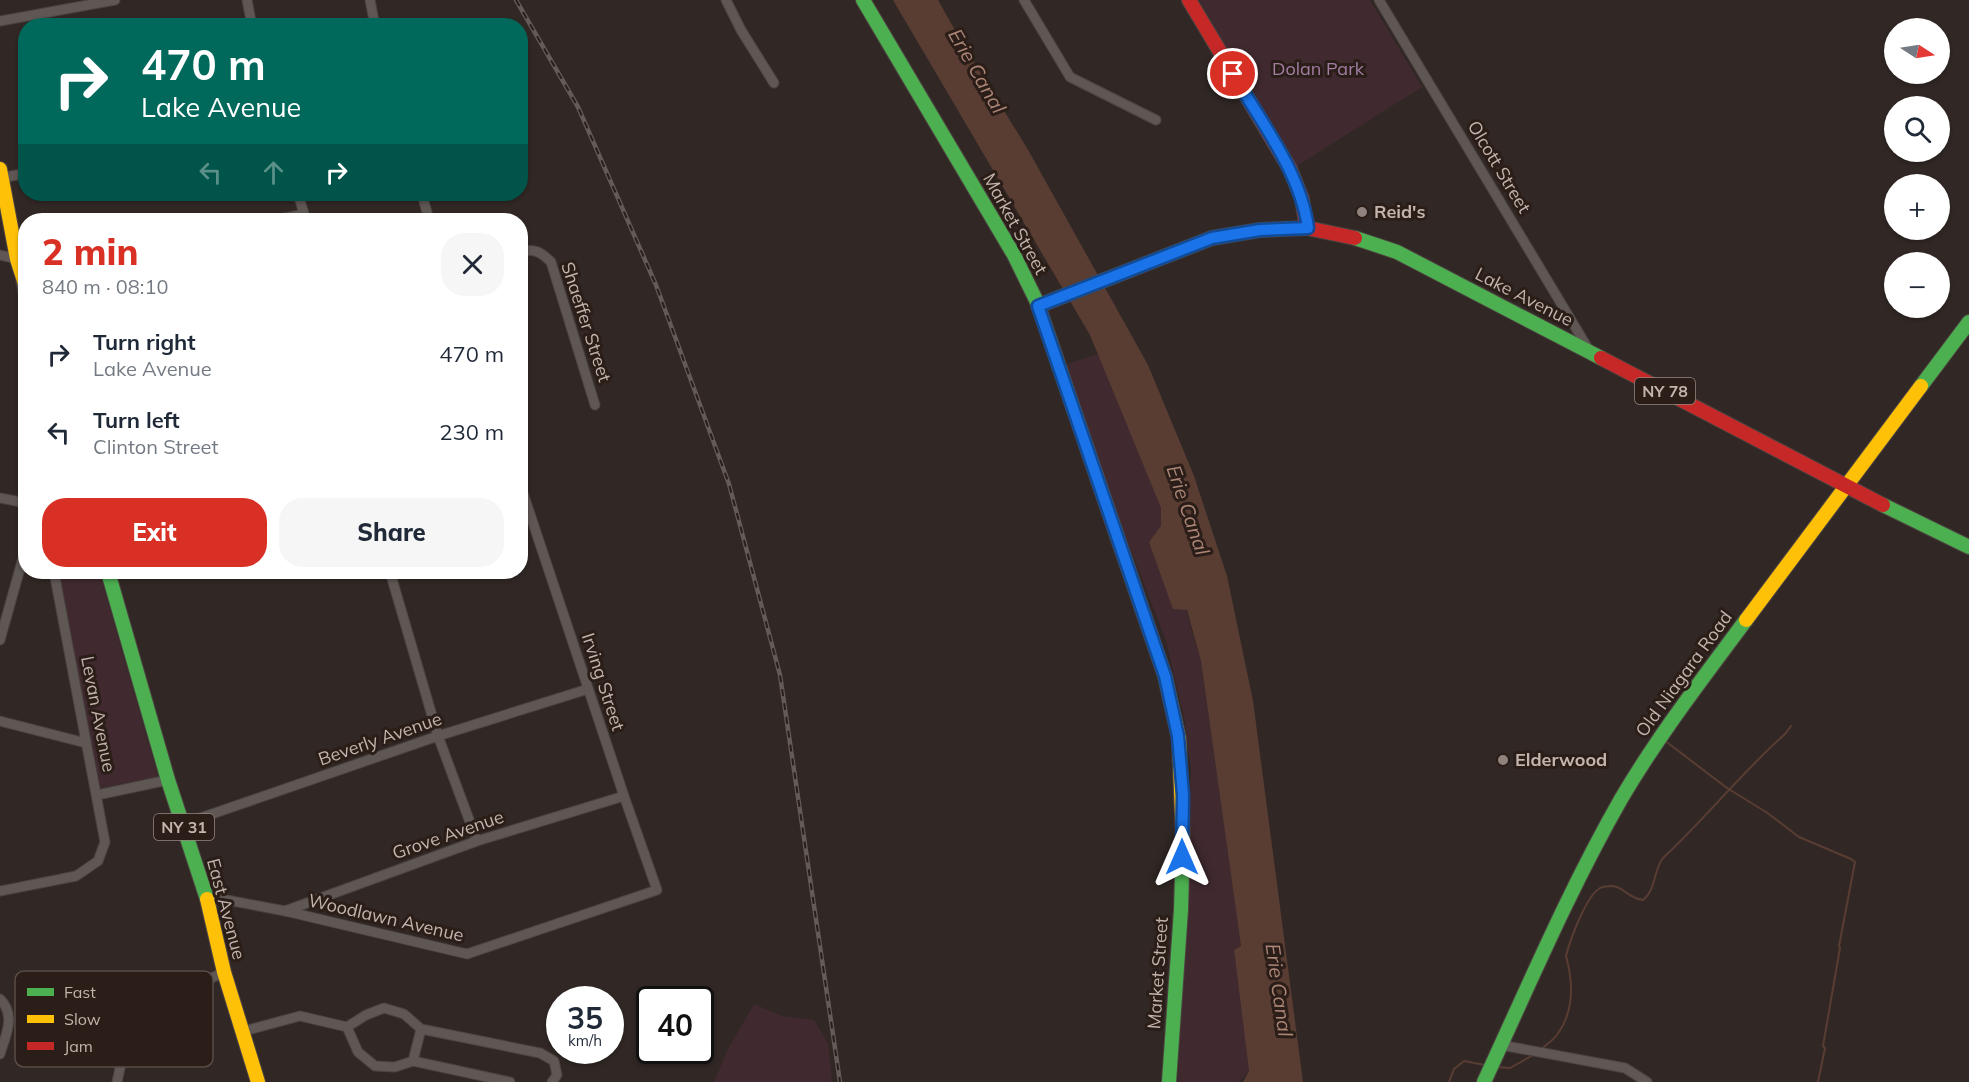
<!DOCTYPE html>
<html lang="en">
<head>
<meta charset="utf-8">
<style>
	:root { --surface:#fff; --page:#f6f6f7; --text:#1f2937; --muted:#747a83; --accent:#d93025 }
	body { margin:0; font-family:Mulish,sans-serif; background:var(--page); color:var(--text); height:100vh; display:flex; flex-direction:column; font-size:22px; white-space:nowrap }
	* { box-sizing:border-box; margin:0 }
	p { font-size:20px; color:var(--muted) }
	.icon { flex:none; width:33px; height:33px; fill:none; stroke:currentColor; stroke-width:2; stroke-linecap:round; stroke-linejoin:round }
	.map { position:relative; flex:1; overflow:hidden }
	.side { position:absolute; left:18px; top:213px; width:510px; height:366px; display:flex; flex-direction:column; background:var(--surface); border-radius:24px; box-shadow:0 2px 4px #0004 }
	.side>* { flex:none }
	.top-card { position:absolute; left:18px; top:18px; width:510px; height:183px; border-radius:24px; box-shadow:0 2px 4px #0004; background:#00695c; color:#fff; overflow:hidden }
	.needle { width:39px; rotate:102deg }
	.controls { position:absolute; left:1884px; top:18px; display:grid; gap:12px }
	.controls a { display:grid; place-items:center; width:66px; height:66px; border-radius:50%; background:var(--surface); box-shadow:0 2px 4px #0004; font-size:30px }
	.speed { position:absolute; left:546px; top:986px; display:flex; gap:12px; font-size:30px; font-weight:700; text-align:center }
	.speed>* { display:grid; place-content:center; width:78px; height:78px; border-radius:50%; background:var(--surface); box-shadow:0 2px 4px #0004; line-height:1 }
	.speed small { font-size:15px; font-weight:400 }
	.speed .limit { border:3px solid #111; border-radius:9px; background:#fff; color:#111 }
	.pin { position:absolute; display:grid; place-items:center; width:51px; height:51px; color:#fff; margin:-26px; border:3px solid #fff; border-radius:50%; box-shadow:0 2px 6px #0007 }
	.me { position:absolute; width:66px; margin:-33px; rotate:0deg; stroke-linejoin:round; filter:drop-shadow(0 0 4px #0008) }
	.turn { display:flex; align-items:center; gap:21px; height:126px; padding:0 24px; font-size:27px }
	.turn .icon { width:78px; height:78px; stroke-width:2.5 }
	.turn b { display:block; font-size:42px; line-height:51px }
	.lanes { display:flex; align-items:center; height:57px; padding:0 24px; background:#0003; justify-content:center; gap:30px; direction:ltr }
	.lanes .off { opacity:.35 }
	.round { display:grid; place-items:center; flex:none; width:63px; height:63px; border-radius:24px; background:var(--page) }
	.overview { display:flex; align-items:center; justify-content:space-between; height:102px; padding:0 24px }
	h1 { font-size:36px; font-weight:800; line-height:45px; color:var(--accent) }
	.action { display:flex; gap:12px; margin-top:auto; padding:12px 24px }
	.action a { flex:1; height:69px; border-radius:24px; background:var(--accent); color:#fff; font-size:24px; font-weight:800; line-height:69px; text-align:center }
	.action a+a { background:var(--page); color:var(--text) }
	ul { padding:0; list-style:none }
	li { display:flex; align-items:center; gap:18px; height:78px; padding:0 24px }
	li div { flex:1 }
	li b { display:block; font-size:22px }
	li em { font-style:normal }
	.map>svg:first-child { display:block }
	.green { fill:#402a30 }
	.water { fill:#593d33 }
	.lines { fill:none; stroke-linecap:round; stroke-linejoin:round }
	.stream { stroke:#593d33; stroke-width:2 }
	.street-casing { stroke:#4a4341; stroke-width:11 }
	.fast-casing { stroke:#4e4542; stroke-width:16 }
	.slow-casing { stroke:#4e4542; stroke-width:16 }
	.jam-casing { stroke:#4e4542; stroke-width:16 }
	.street { stroke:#5f5754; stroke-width:9 }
	.fast { stroke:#4caf50; stroke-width:14 }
	.slow { stroke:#ffc107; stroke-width:14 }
	.jam { stroke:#c62828; stroke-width:14 }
	.rail-casing { stroke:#625b58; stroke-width:4.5 }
	.rail { stroke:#2b1e19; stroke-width:2; stroke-dasharray:7; stroke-linecap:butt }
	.route-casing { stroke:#114b97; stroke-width:15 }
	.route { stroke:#1a73e8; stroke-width:10 }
	.poi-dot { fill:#90837d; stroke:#2b1e19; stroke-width:2 }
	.labels { text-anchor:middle; stroke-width:6; stroke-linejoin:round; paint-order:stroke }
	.shield { fill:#2b1e19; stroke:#958781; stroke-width:1.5 }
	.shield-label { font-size:16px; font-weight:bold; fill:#c3b4ad }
	.park-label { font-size:18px; fill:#a17da2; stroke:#2b1e19 }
	.street-label { font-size:18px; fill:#c3b4ad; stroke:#2b1e19 }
	.poi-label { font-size:18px; font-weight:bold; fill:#c3b4ad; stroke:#2b1e19; text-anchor:start }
	.water-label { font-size:20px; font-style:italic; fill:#ab8576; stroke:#2b1e19 }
	.key { fill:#2b1e19; stroke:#594b45; stroke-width:1.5 }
	.key-label { font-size:16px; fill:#c3b4ad }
</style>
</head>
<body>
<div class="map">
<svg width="1969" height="1082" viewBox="0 0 1969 1082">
	<rect width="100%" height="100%" fill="#312825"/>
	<g class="green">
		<path d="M 1199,0 L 1370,0 L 1422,87 L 1295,167 Z"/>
		<path d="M 1098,354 L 1161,508 L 1161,526 L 1201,661 L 1241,946 L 1234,951 L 1249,1071 L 1239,1082 L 1178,1082 L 1187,887 L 1191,769 L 1184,717 L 1166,641 L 1092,449 L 1062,366 Z"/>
		<path d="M 59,572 L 99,572 L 158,777 L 100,788 Z"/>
		<path d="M 754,1004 L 782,1016 L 814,1020 L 828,1043 L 832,1082 L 714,1082 L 727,1051 Z"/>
	</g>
	<path class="water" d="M 893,0 L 938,0 L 961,41 L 1027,148 L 1148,365 L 1194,476 L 1227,576 L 1253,701 L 1303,1082 L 1243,1082 L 1249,1071 L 1234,950 L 1241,946 L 1201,661 L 1187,610 L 1173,609 L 1149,542 L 1161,526 L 1161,508 L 1090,335 Z"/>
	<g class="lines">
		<g class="stream">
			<path d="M 1664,740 L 1727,788 L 1766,812 L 1799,837 L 1851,859 L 1855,862 L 1839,946 L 1840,948 L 1823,1046 L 1825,1048 L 1818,1082"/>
			<path d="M 1541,1049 C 1546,1045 1552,1041 1556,1036 C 1574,1013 1574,985 1566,956 C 1570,940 1586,896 1600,888 C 1604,886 1609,886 1613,886 C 1625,888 1628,898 1643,900 C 1656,890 1653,871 1663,858 C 1706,818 1741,773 1785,734 L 1791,726"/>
			<path d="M 1496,1067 L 1510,1068 L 1535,1054"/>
			<path d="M 1449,1082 L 1454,1069 L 1464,1061 L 1485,1065"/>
		</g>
		<defs>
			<g id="street">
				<path d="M 247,0 L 252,26"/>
				<path d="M 370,0 L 375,26"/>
				<path d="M 726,0 L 741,30 L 774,83"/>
				<path d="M 1024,0 L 1070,77 L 1156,120"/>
				<path d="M 1379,0 L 1589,350"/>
				<path d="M 0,21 L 115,0"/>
				<path d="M 2,178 L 26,173"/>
				<path d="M 298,194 L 306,220"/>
				<path d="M 422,194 L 429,220"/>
				<path d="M 276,220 L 304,214"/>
				<path d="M 520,252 C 535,248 541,252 551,262 L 595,405"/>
				<path d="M 0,255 L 17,259 L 26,257"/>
				<path d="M 21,282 L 26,308"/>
				<path d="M 0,498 L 26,503"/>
				<path d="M 390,572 L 438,736 L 477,841"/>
				<path d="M 0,640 L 26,547"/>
				<path d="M 0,721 L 86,743"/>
				<path d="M 97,795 L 168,780"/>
				<path d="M 183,824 L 438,736 L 588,689"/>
				<path d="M 0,891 L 76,876 L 98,861 L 105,842 L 54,572"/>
				<path d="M 206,896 L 285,911 L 467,954 L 657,890 L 624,796 L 520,484"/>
				<path d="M 285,911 L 477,841 L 624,796"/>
				<path d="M 0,999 C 16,1015 6,1035 0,1054"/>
				<path d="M 347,1027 L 358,1052 L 375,1066 L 395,1067 L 413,1061 L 510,1082"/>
				<path d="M 244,1031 L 300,1016 L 347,1027 L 366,1015 L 384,1008 L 404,1014 L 421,1029 L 540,1053 L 554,1061 L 557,1075 L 552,1082"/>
				<path d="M 1501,1045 L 1625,1068 L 1647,1082"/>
				<path d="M 413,1061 L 421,1029"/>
				<path d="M 117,1082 L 131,1017 L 224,972"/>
			</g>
			<g id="fast">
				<path d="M 863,0 L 1014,255 L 1037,302 L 1091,460"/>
				<path d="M 1355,238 L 1397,252 L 1601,358"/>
				<path d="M 1038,306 L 1212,238 L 1260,230 L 1307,228"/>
				<path d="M 1921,386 L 1969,322"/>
				<path d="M 1883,505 L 1969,547"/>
				<path d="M 108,572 L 168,780 L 207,899"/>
				<path d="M 1169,1082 L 1181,910 L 1183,840"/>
				<path d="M 1484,1082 C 1528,987 1569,890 1621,799 C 1658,736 1703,678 1746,620"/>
			</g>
			<g id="slow">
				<path d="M 0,169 L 17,259 L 26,287"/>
				<path d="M 1091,460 L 1165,676 L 1179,739 L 1183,840"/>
				<path d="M 1746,620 L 1921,386"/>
				<path d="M 207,899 L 224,972 L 258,1082"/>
			</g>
			<g id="jam">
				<path d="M 1189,0 L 1290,169 L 1302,199 L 1307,228 L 1355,238"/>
				<path d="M 1601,358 L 1883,505"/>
			</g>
		</defs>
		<use href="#street" class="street-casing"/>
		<use href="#fast" class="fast-casing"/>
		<use href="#slow" class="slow-casing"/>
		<use href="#jam" class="jam-casing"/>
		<use href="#street" class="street"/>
		<use href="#fast" class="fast"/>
		<use href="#slow" class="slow"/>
		<use href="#jam" class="jam"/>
		<defs>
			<path id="rail" d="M 516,0 L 578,107 L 656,285 L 729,484 L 780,675 L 840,1082"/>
		</defs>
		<use href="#rail" class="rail-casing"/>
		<use href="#rail" class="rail"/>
	</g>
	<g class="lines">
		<defs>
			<path id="route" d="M 1182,857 L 1183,795 L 1178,736 L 1165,676 L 1038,306 L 1212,238 L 1260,230 L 1308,228 C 1301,173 1261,122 1233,74"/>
		</defs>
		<use href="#route" class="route-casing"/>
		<use href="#route" class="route"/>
	</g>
	<g class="poi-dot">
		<circle cx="1362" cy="212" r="6"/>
		<circle cx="1503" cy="760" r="6"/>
	</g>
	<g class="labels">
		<g class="shield">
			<rect x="1635" y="378" width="60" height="26" rx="4.5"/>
			<rect x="154" y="814" width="60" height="26" rx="4.5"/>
		</g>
		<g class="shield-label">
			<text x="1665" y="397">NY 78</text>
			<text x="184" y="833">NY 31</text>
		</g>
		<g class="park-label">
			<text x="1318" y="75">Dolan Park</text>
		</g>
		<g class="street-label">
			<text transform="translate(1499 167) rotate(59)" y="6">Olcott Street</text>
			<text transform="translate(1015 224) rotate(61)" y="6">Market Street</text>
			<text transform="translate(1524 297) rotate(27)" y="6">Lake Avenue</text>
			<text transform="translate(586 322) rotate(72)" y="6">Shaeffer Street</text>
			<text transform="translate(1684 674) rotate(-54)" y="6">Old Niagara Road</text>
			<text transform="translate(603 682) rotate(72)" y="6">Irving Street</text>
			<text transform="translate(98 714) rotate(79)" y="6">Levan Avenue</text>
			<text transform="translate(380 739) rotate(-19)" y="6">Beverly Avenue</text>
			<text transform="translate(448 835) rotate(-19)" y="6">Grove Avenue</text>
			<text transform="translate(226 909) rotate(75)" y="6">East Avenue</text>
			<text transform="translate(386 918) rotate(13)" y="6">Woodlawn Avenue</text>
			<text transform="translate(1158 973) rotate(-86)" y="6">Market Street</text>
		</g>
		<g class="poi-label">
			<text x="1374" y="218">Reid's</text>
			<text x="1515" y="766">Elderwood</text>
		</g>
		<g class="water-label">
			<text transform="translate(977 71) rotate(60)" y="7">Erie Canal</text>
			<text transform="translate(1188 510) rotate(71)" y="7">Erie Canal</text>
			<text transform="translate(1279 990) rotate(82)" y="7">Erie Canal</text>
		</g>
	</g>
	<rect x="15" y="971" width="198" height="96" rx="9" class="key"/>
	<rect x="27" y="988" width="27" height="8" fill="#4caf50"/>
	<rect x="27" y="1015" width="27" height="8" fill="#ffc107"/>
	<rect x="27" y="1042" width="27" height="8" fill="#c62828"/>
	<g class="key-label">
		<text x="64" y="998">Fast</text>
		<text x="64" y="1025">Slow</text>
		<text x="64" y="1052">Jam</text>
	</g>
</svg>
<div class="controls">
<a><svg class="needle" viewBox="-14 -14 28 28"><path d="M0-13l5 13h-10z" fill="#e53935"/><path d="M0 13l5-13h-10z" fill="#747a83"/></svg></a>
<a><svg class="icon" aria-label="search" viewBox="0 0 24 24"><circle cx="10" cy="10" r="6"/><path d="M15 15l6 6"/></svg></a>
<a>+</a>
<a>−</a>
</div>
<div class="speed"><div>35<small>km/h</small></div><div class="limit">40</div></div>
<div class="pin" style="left:1233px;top:74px;background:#d93025"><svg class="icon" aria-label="arrive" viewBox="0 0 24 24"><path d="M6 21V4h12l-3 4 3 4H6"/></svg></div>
<svg class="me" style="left:1182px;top:857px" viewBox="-20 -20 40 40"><path d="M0-17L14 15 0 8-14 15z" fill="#1a73e8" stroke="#fff" stroke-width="4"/></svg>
<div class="top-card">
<div class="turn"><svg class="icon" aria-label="right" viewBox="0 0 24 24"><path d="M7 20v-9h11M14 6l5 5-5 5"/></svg><div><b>470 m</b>Lake Avenue</div></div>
<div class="lanes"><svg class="icon off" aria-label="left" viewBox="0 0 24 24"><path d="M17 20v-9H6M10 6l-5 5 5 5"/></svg><svg class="icon off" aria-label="ahead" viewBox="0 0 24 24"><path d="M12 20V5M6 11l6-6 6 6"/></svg><svg class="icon" aria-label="right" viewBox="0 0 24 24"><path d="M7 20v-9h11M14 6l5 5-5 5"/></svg></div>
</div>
<section class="side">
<div class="overview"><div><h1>2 min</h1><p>840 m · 08:10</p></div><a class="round"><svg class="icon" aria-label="close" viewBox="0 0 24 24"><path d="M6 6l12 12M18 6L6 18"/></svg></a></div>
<ul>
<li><svg class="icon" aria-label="right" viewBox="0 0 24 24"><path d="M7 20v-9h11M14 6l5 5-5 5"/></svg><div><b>Turn right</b><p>Lake Avenue</p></div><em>470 m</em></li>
<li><svg class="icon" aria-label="left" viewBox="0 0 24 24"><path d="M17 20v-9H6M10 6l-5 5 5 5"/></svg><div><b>Turn left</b><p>Clinton Street</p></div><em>230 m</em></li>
</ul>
<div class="action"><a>Exit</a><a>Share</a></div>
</section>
</div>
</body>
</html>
